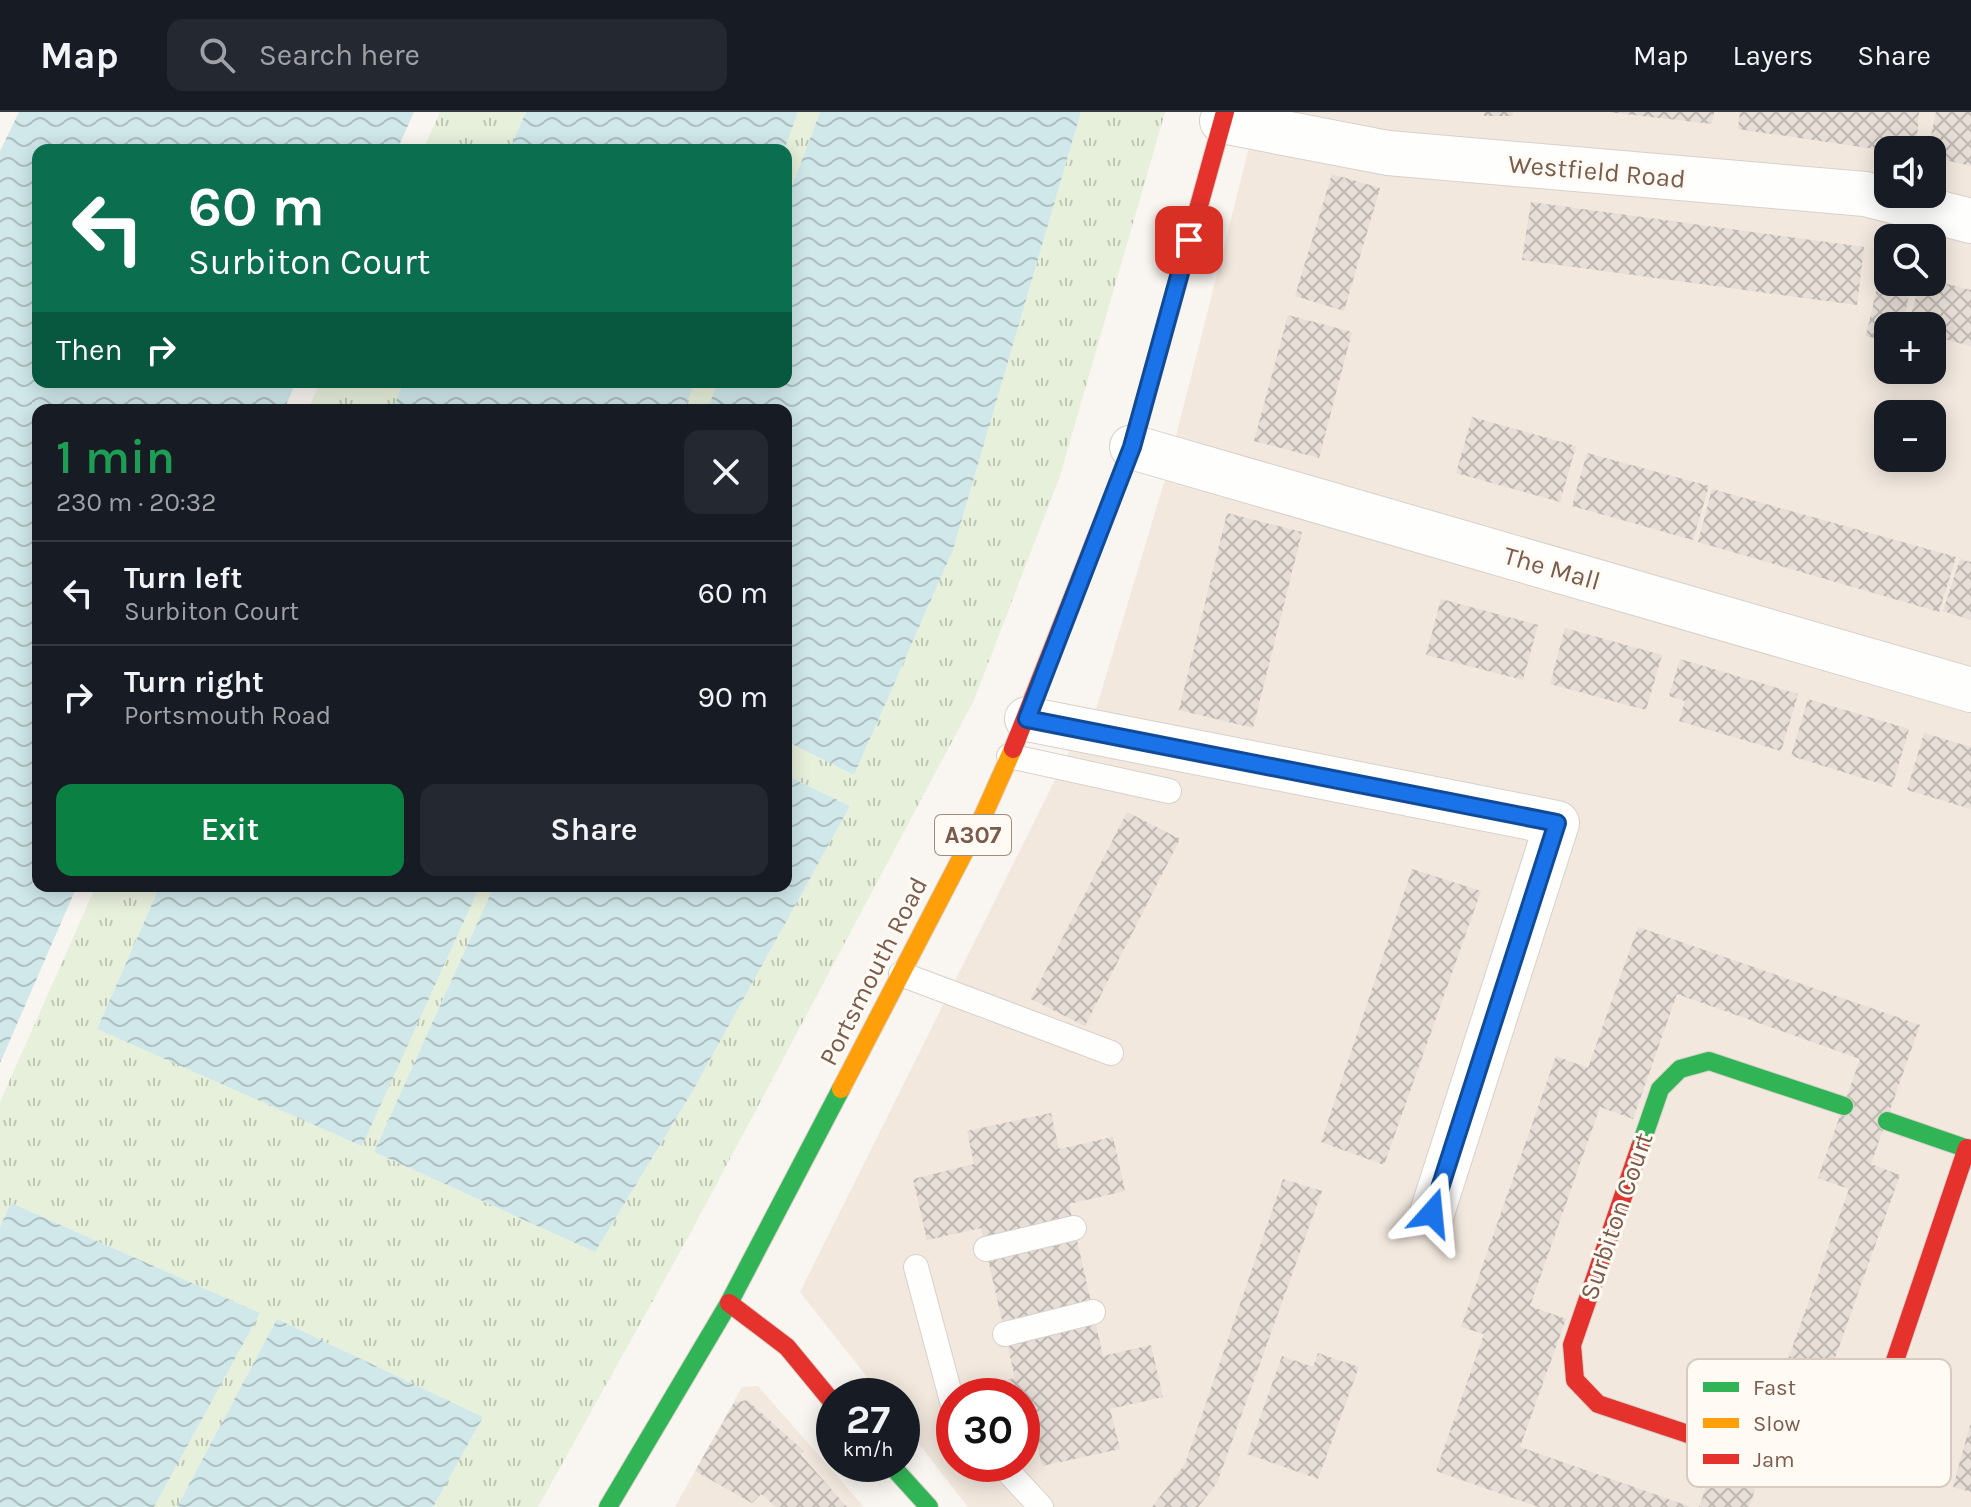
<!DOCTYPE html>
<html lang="en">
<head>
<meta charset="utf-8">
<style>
	:root { --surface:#171b24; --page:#242831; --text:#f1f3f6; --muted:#9ea1a6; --line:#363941; --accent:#0b8043 }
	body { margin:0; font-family:Karla,sans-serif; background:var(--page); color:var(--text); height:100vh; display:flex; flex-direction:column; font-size:30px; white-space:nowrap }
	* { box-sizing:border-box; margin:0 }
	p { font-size:26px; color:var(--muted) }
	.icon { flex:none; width:44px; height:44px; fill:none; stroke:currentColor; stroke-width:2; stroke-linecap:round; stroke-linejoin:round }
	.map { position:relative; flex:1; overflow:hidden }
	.drawer { position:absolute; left:32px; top:292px; width:760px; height:488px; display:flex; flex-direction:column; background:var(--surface); border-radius:16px; box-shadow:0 4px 20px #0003 }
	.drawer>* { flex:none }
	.hud { position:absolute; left:32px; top:32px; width:760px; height:244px; border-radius:16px; box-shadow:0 4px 20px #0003; background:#0b6e4f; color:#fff; overflow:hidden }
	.fabs { position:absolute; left:1874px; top:24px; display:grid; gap:16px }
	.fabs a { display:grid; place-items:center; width:72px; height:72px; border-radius:16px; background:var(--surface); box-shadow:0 4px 20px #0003; font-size:40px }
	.speed { position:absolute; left:816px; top:1266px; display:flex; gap:16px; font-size:40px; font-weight:700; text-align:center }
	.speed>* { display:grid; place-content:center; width:104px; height:104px; border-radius:50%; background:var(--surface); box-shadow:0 4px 20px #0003; line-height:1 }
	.speed small { font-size:20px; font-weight:400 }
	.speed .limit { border:12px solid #d22; background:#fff; color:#111 }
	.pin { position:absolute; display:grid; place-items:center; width:68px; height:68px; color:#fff; margin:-34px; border-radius:16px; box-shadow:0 4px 12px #0006 }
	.me { position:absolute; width:88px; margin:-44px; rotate:18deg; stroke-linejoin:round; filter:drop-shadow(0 0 6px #0008) }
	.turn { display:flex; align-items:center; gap:28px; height:168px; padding:0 24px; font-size:36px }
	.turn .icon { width:104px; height:104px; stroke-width:2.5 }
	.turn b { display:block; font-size:56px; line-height:68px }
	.then { display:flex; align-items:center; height:76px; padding:0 24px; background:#0003; gap:16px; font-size:30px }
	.round { display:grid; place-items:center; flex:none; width:84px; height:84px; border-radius:16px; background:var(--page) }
	.head { display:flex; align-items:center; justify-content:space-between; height:136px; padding:0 24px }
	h1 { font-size:48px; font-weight:600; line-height:60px; color:#1e9e55 }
	.button { display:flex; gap:16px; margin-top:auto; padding:16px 24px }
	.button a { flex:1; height:92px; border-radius:16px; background:var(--accent); color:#fff; font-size:32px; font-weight:600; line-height:92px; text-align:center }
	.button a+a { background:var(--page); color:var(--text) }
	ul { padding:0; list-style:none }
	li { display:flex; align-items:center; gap:24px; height:104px; padding:0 24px; border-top:2px solid var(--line) }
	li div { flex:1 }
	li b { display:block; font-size:30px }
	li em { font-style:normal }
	header { display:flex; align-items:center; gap:48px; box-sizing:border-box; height:112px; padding:0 40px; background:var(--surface); border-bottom:2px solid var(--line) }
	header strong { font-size:38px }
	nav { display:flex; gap:44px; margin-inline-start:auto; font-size:28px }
	.search { width:560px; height:72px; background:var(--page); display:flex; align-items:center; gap:20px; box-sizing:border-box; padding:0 28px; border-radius:16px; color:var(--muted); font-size:30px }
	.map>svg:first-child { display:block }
	.residential { fill:#f2e8de; fill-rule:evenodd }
	.grass { fill:url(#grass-tufts) }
	.water { fill:url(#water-waves) }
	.building { fill:url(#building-cross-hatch) }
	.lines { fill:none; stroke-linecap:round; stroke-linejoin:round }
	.lane-casing { stroke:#d7d1cb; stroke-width:26 }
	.street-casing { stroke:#d7d1cb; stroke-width:46 }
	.fast-casing { stroke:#d9d2cb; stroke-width:20 }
	.slow-casing { stroke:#d9d2cb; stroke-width:20 }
	.jam-casing { stroke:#d9d2cb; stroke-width:20 }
	.lane { stroke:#fefefd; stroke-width:24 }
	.street { stroke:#fefefd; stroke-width:44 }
	.fast { stroke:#30b455; stroke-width:18 }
	.slow { stroke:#ff9f0a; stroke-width:18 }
	.jam { stroke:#e5322d; stroke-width:18 }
	.route-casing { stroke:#114b97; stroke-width:20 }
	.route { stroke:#1a73e8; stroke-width:14 }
	.labels { text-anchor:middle; stroke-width:6; stroke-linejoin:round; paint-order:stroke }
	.shield { fill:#fffaf3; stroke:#a28b7f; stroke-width:2 }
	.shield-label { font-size:24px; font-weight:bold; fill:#7a5c4d }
	.street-label { font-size:26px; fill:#7a5c4d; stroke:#fffaf3 }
	.key { fill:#fffaf3; stroke:#d7cbc1; stroke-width:2 }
	.key-label { font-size:22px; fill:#7a5c4d }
</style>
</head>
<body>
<header>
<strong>Map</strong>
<div class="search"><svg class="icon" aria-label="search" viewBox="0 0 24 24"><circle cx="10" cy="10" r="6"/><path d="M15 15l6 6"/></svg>Search here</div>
<nav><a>Map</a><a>Layers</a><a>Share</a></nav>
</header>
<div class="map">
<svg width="1971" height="1395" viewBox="0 0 1971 1395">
	<defs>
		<pattern id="grass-tufts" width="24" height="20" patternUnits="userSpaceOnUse" patternTransform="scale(2)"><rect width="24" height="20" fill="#e7f0db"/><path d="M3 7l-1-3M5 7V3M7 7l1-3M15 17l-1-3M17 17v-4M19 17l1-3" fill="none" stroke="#c0c6b4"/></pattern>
		<pattern id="water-waves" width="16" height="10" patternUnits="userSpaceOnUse" patternTransform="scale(2)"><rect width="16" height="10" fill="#d0e8ea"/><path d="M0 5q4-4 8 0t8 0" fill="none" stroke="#aebfc0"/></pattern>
		<pattern id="building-cross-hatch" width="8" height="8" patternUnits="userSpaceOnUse" patternTransform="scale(2)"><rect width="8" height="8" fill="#e6ded7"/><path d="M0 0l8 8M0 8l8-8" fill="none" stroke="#bfb7b1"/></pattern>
	</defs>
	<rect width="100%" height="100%" fill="#f9f5f0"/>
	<g class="residential">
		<path d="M 1258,0 L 1971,0 L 1971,1395 L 968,1395 L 902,1310 L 902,1284 L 882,1284 L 800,1180 L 1068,642 L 1093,607 L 1166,364 ZM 1888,38 L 1932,38 L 1932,82 L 1888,82 ZM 1888,126 L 1932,126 L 1932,170 L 1888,170 ZM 1888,214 L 1932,214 L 1932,258 L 1888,258 ZM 1888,302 L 1932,302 L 1932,346 L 1888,346 ZM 954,1284 L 1022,1284 L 1022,1352 L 954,1352 Z"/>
		<path d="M 758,1274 L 864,1395 L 675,1395 L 742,1275 Z"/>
	</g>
	<g class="grass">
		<path d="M 440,0 L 526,0 L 509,38 L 423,38 Z"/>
		<path d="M 798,0 L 820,0 L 786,90 L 784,38 Z"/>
		<path d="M 1081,0 L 1165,0 L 1060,364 L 974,588 L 690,1122 L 538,1395 L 433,1395 L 483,1305 L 277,1207 L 177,1395 L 154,1395 L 260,1201 L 11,1091 L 0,1115 L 0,990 L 96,774 L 160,774 L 97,917 L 362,1033 L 480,774 L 494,774 L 374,1040 L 595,1140 L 691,982 L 850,694 L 786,663 L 786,629 L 854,663 L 953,438 Z"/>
		<path d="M 320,270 L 404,270 L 392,298 L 308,298 Z"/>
		<path d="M 695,270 L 718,270 L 707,298 L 684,298 Z"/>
	</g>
	<g class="water">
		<path d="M 19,0 L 414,0 L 397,38 L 38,38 L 38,270 L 296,270 L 284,298 L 38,298 L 38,774 L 77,774 L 0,951 L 0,39 Z"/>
		<path d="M 526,0 L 798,0 L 784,38 L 509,38 Z"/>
		<path d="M 820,0 L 1081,0 L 953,438 L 854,663 L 786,629 L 786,298 L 707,298 L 718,270 L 786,270 L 786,90 Z"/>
		<path d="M 404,270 L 695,270 L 684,298 L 392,298 Z"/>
		<path d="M 786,663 L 850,694 L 691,982 L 595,1140 L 374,1040 L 494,774 L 786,774 Z"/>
		<path d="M 160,774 L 480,774 L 362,1034 L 97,917 Z"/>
		<path d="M 11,1091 L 260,1201 L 154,1395 L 0,1395 L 0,1115 Z"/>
		<path d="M 277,1207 L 483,1305 L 433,1395 L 177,1395 Z"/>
	</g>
	<g class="building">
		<rect x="1484" y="0" width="29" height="4"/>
		<path d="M 1608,0 L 1714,0 L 1712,12 Z"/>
		<path d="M 1740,0 L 1919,0 L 1916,38 L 1888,39 L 1738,17 Z"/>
		<path d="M 1936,0 L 1971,0 L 1971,54 L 1932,45 L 1932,38 L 1928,38 Z"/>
		<path d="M 1332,62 L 1380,76 L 1344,199 L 1295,184 Z"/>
		<path d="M 1531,90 L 1864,135 L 1857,193 L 1522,148 Z"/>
		<path d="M 1881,157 L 1888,158 L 1888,170 L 1912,170 L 1902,214 L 1888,214 L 1888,229 L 1866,224 Z"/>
		<path d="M 1932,168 L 1971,178 L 1971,234 L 1932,224 L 1932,214 L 1908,214 L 1920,170 Z"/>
		<path d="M 1288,203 L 1352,220 L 1319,346 L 1254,329 Z"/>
		<path d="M 1472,305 L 1576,334 L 1560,390 L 1456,361 Z"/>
		<path d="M 1587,341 L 1709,374 L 1693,428 L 1572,394 Z"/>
		<path d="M 1712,377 L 1956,445 L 1939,500 L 1698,430 Z"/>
		<path d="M 1227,401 L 1302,420 L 1253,616 L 1179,598 Z"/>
		<path d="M 1960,447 L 1971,450 L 1971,508 L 1943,499 Z"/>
		<path d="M 1441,487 L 1538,513 L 1523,568 L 1426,543 Z"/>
		<path d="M 1565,516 L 1662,543 L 1646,598 L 1550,572 Z"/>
		<path d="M 1680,547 L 1798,582 L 1781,639 L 1679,609 L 1685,589 L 1669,584 Z"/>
		<path d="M 1808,587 L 1909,617 L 1892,675 L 1791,644 Z"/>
		<path d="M 1924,621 L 1971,635 L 1971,697 L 1907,678 Z"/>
		<path d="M 1127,700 L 1180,727 L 1085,914 L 1031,887 Z"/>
		<path d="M 1412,757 L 1481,779 L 1384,1053 L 1321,1030 Z"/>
		<path d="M 1638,815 L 1920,913 L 1871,1052 L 1900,1063 L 1807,1325 L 1777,1315 L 1749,1395 L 1699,1395 L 1740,1280 L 1772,1292 L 1849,1077 L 1818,1066 L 1860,947 L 1677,882 L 1633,1007 L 1600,995 L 1530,1194 L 1566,1207 L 1520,1335 L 1691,1395 L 1539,1395 L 1436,1359 L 1484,1222 L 1461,1215 L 1556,944 L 1588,956 Z"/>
		<path d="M 1051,1001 L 1059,1037 L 1113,1025 L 1125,1079 L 1069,1092 L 1103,1244 L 1151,1233 L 1163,1285 L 1110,1297 L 1120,1337 L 1042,1354 L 1033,1314 L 1022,1316 L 1022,1284 L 968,1284 L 966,1276 L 1015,1266 L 981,1116 L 927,1128 L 913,1067 L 974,1052 L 967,1019 Z"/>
		<path d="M 1283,1067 L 1322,1079 L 1217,1371 L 1198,1395 L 1152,1395 L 1185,1352 Z"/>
		<path d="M 1318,1241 L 1359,1255 L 1318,1367 L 1247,1342 L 1282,1244 L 1313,1255 Z"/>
		<path d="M 747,1288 L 804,1339 L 800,1342 L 847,1395 L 776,1395 L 761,1382 L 752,1391 L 695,1359 L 734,1291 Z"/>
		<path d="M 1970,1313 L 1971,1313 L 1971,1380 L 1953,1375 Z"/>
	</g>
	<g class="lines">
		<defs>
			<g id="lane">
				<path d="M 1009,644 L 1169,679"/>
				<path d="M 901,862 L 1111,941"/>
				<path d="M 986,1137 L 1074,1116"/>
				<path d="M 916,1155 L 954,1297"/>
				<path d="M 1005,1222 L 1093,1200"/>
				<path d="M 1001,1352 L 1041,1395"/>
			</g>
			<g id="street">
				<path d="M 1222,9 L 1388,41 L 1865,82 L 1971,109"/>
				<path d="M 1132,335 L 1971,578"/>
				<path d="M 1027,607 L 1557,711 L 1432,1101"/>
			</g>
			<g id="fast">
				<path d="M 1887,1009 L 1971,1038"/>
				<path d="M 1640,1035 L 1660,977 L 1680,957 L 1709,949 L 1844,994"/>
				<path d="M 890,1352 L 929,1395"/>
				<path d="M 608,1395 L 729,1191 L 841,977"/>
			</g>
			<path id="slow" d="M 841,977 L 983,704 L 1013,637"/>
			<g id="jam">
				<path d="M 1013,637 L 1132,335 L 1225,0"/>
				<path d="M 1640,1035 L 1572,1233 L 1575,1268 L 1598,1292 L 1721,1333"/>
				<path d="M 729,1191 L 787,1235 L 834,1292"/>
				<path d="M 1766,1347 L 1801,1355 L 1827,1346 L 1880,1293 L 1967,1036"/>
			</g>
		</defs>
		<use href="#lane" class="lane-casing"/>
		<use href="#street" class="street-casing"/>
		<use href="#fast" class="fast-casing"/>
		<use href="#slow" class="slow-casing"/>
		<use href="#jam" class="jam-casing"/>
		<use href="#lane" class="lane"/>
		<use href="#street" class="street"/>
		<use href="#fast" class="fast"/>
		<use href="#slow" class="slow"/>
		<use href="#jam" class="jam"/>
	</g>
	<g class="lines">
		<defs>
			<path id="route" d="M 1189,128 L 1132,335 L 1027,607 L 1557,711 L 1432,1101"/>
		</defs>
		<use href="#route" class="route-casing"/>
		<use href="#route" class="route"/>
	</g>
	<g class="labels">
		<rect class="shield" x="935" y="703" width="76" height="40" rx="6"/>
		<g class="shield-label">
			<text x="973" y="731">A307</text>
		</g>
		<g class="street-label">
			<text transform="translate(1597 59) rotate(5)" y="9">Westfield Road</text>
			<text transform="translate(1552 456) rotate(16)" y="9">The Mall</text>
			<text transform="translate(873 859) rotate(-63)" y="9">Portsmouth Road</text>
			<text transform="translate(1616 1104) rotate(-71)" y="9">Surbiton Court</text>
		</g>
	</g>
	<rect x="1687" y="1247" width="264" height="128" rx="12" class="key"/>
	<rect x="1703" y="1270" width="36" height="10" fill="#30b455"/>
	<rect x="1703" y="1306" width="36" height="10" fill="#ff9f0a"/>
	<rect x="1703" y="1342" width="36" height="10" fill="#e5322d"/>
	<g class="key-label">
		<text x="1753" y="1283">Fast</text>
		<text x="1753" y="1319">Slow</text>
		<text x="1753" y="1355">Jam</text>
	</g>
</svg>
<div class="fabs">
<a><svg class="icon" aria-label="sound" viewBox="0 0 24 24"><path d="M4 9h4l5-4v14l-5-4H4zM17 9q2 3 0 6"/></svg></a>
<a><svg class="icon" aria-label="search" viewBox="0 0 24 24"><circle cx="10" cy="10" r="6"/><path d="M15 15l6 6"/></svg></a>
<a>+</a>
<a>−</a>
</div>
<div class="speed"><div>27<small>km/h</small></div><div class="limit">30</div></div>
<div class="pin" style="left:1189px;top:128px;background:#d93025"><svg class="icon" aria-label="arrive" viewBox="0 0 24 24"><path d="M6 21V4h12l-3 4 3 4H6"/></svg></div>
<svg class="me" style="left:1432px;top:1101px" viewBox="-20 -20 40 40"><path d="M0-17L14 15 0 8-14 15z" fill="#1a73e8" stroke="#fff" stroke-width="4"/></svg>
<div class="hud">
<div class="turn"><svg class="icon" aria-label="left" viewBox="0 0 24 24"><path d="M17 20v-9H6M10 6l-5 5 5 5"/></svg><div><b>60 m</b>Surbiton Court</div></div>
<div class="then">Then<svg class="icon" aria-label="right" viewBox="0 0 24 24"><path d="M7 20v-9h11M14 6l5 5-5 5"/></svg></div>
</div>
<section class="drawer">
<div class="head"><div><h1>1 min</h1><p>230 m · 20:32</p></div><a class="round"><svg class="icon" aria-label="close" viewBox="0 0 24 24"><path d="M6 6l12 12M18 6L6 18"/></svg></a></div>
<ul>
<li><svg class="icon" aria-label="left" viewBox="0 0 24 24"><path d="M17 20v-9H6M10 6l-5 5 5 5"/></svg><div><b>Turn left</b><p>Surbiton Court</p></div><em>60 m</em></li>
<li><svg class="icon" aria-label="right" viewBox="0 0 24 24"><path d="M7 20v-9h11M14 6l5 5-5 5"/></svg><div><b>Turn right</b><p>Portsmouth Road</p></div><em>90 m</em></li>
</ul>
<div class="button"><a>Exit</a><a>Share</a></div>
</section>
</div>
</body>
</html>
